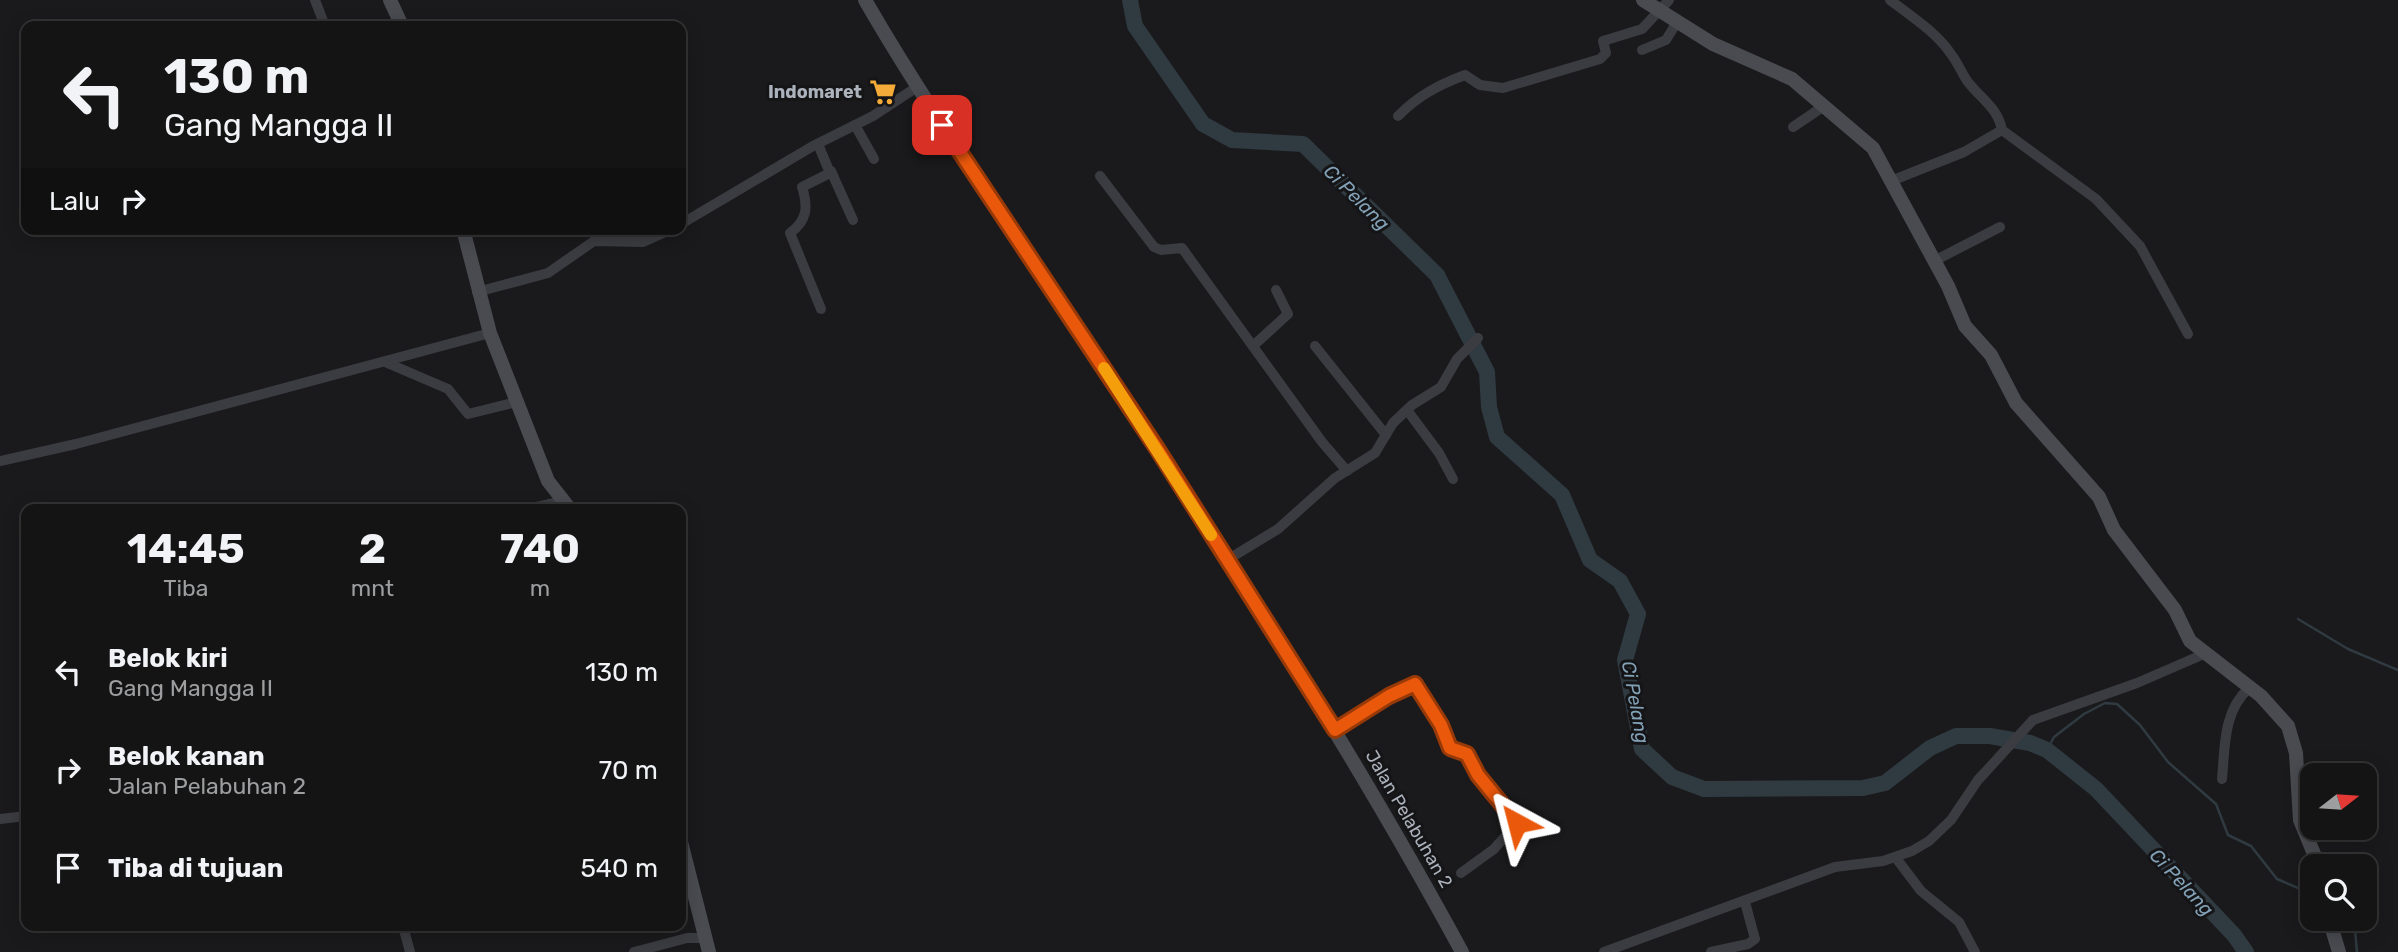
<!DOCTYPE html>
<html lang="id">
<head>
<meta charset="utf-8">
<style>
	:root { --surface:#141415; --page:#212122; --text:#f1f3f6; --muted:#9d9ea0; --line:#333334 }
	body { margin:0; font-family:Rubik,sans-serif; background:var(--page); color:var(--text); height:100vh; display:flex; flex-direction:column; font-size:26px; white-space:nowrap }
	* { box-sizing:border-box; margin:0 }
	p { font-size:23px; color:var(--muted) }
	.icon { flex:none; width:38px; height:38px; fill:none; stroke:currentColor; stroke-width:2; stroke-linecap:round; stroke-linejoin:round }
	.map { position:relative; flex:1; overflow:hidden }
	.side { position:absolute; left:21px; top:504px; width:665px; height:427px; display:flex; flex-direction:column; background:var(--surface); border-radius:14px; box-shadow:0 4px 18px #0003,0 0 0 2px var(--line) }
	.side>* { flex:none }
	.top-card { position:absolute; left:21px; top:21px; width:665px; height:214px; border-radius:14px; box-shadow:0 4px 18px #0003,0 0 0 2px var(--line); background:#141415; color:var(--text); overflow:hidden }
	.needle { width:46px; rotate:73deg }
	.controls { position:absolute; left:2300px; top:763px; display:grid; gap:14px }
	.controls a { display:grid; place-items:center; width:77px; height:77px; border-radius:14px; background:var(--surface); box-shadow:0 4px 18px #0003,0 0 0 2px var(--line); font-size:35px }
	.pin { position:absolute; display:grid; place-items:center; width:60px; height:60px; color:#fff; margin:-30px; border-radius:14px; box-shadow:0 4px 10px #0006 }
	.me { position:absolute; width:77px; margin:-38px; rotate:322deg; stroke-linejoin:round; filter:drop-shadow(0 0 5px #0008) }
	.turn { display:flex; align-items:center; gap:24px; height:147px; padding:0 28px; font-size:32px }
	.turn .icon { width:91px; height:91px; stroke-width:2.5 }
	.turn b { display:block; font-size:49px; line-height:60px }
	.then { display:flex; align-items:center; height:66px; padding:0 28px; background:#0003; gap:14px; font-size:26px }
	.eta { display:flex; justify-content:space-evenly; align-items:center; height:119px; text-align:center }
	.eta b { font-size:42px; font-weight:700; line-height:49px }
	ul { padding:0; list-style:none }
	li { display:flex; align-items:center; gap:21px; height:98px; padding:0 28px }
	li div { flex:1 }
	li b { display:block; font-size:26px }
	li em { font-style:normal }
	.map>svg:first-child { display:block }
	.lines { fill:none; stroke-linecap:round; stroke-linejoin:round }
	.stream { stroke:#2f3a41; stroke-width:2.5 }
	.river { stroke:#2f3a41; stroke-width:16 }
	.street { stroke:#3b3c41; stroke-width:10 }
	.secondary { stroke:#494b51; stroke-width:14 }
	.route-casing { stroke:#983908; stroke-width:18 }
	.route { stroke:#ea580c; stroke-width:12 }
	.slow { stroke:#f59e0b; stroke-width:12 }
	.labels { text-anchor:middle; stroke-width:6; stroke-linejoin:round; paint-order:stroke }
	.poi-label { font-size:18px; font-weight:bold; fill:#acb2bc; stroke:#151517; text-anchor:end }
	.street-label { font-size:18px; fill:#acb2bc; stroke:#151517 }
	.water-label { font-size:19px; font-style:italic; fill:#83a2b7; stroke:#151517 }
</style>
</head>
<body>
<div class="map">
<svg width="2398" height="952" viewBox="0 0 2398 952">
	<rect width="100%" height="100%" fill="#1a1a1c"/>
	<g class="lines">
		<g class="stream">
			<path d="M 2298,619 L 2348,649 L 2398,670"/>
			<path d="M 2047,750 L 2054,737 L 2084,714 L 2105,703 L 2117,704 L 2140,725 L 2168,762 L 2216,804 L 2228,835 L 2251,846 L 2277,879 L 2312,894"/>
			<path d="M 2354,919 L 2357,952"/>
		</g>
		<path class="river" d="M 1130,0 L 1135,26 L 1203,124 L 1232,140 L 1303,144 L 1437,275 L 1487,372 L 1489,407 L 1497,437 L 1562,495 L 1590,560 L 1620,581 L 1638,614 L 1625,660 L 1642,749 L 1672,777 L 1704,789 L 1863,788 L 1885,783 L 1930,748 L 1956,736 L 1990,736 L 2030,743 L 2047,750 L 2096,789 L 2234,935 L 2246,952"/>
		<g class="street">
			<path d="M 315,0 L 325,26"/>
			<path d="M 1890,0 C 1911,16 1936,32 1951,54 C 1958,63 1962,74 1968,82 C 1981,99 1998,108 2002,130 L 1964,152 L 1891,181"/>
			<path d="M 1642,50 L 1666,40 L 1677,22"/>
			<path d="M 1398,116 C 1418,96 1438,85 1465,75 L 1480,85 L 1503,88 L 1600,59 L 1606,53 L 1603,41 L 1642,29 L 1669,0"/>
			<path d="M 855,125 L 874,159"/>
			<path d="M 1793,127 L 1824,106"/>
			<path d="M 2002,130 L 2096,199 L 2140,246 L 2188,334"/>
			<path d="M 818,144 L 830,173 L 802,187 C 808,206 808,220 790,233 L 821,309"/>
			<path d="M 831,171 L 853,220"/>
			<path d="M 1100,176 L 1154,247 L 1161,250 L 1182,248 L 1322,442 L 1347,471"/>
			<path d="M 681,224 L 813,146 L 873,116 L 917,87"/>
			<path d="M 1934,261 L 2000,227"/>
			<path d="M 477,292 L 548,273 L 594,241 L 643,242 L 672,229"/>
			<path d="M 1253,346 L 1288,314 L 1276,290"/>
			<path d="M 1315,346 L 1386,435"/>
			<path d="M 385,362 L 448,389 L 468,414 L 517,402"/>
			<path d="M 1407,410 L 1439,453 L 1453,479"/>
			<path d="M 0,461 L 76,444 L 490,333"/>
			<path d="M 527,509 L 562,501"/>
			<path d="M 1227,560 L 1278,529 L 1335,478 L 1375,453 L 1393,423 L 1412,405 L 1441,387 L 1457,359 L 1478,338"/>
			<path d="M 1335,730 L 1409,685 L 1417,685 L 1442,726 L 1450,748 L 1467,754 L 1478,775 L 1517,823 L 1494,849 L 1461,873"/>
			<path d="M 2222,779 C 2225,747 2223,711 2249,688"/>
			<path d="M 0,819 L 26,816"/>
			<path d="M 1896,858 L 1921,891 L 1959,922 L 1975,952"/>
			<path d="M 403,926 L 410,952"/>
			<path d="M 634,952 L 687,938 L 706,938"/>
			<path d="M 1604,952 L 1835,867 L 1883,861 L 1912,851 L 1929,841 L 1951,820 L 1978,780 L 2033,720 L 2137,683 L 2204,654"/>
			<path d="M 1711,952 L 1748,944 L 1755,939 L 1745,902"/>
		</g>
		<g class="secondary">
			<path d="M 390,0 L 402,26"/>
			<path d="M 865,0 C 925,104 995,203 1061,303 C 1201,516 1341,729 1462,952"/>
			<path d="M 1643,0 L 1713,44 L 1792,79 L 1873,148 L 1948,286 L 1965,326 L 1991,355 L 2016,403 L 2099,497 L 2114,530 L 2175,610 L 2190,641 L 2261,696 L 2288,726 L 2296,753 L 2300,820 L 2319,866"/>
			<path d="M 463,229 L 490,333 L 548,481 L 570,509"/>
			<path d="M 681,842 L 709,952"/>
			<path d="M 2329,919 L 2339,952"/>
		</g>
	</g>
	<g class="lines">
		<defs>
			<path id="route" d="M 942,125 L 1158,450 L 1335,730 L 1389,696 L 1415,684 L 1441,725 L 1450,748 L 1467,754 L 1478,775 L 1517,823"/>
		</defs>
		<use href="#route" class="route-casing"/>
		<use href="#route" class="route"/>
		<path class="slow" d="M 1104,368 L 1211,535"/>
	</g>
	<defs>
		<symbol id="supermarket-bare" viewBox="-9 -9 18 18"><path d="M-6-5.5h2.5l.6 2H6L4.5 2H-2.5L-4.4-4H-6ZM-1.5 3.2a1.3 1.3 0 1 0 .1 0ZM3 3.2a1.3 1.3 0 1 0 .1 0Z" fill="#f5ab39" stroke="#151517" stroke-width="2.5" paint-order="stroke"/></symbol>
	</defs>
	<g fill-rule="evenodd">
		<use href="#supermarket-bare" x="864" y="73" width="38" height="38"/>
	</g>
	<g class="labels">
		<g class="poi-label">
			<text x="862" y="98">Indomaret</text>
		</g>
		<g class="street-label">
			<text transform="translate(1409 819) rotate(60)" y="6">Jalan Pelabuhan 2</text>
		</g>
		<g class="water-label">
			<text transform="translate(1357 197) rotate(45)" y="7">Ci Pelang</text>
			<text transform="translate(1636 702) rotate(80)" y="7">Ci Pelang</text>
			<text transform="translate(2182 882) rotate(47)" y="7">Ci Pelang</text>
		</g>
	</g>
</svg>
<div class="controls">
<a><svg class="needle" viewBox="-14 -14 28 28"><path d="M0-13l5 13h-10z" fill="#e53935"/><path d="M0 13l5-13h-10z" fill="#9d9ea0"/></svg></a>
<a><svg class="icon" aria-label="search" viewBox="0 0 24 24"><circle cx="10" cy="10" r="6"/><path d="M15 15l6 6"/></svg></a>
</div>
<div class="pin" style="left:942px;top:125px;background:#d93025"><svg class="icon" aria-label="arrive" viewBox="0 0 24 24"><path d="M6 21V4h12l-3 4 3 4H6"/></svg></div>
<svg class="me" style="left:1517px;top:823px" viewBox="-20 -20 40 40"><path d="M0-17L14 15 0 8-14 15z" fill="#ea580c" stroke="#fff" stroke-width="4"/></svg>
<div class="top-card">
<div class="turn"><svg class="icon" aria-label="left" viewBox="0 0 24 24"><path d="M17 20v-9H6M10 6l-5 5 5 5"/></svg><div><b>130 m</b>Gang Mangga II</div></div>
<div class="then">Lalu<svg class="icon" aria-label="right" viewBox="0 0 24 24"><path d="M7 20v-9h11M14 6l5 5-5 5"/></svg></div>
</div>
<section class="side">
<div class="eta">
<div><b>14:45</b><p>Tiba</p></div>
<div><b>2</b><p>mnt</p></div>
<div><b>740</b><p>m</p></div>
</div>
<ul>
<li><svg class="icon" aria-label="left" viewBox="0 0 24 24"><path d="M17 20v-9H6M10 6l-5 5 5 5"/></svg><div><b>Belok kiri</b><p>Gang Mangga II</p></div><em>130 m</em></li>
<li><svg class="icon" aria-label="right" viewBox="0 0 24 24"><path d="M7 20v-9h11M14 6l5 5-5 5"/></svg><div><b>Belok kanan</b><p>Jalan Pelabuhan 2</p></div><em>70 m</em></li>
<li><svg class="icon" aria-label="arrive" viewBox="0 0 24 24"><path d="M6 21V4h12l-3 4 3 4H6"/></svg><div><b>Tiba di tujuan</b></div><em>540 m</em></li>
</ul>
</section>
</div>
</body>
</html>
